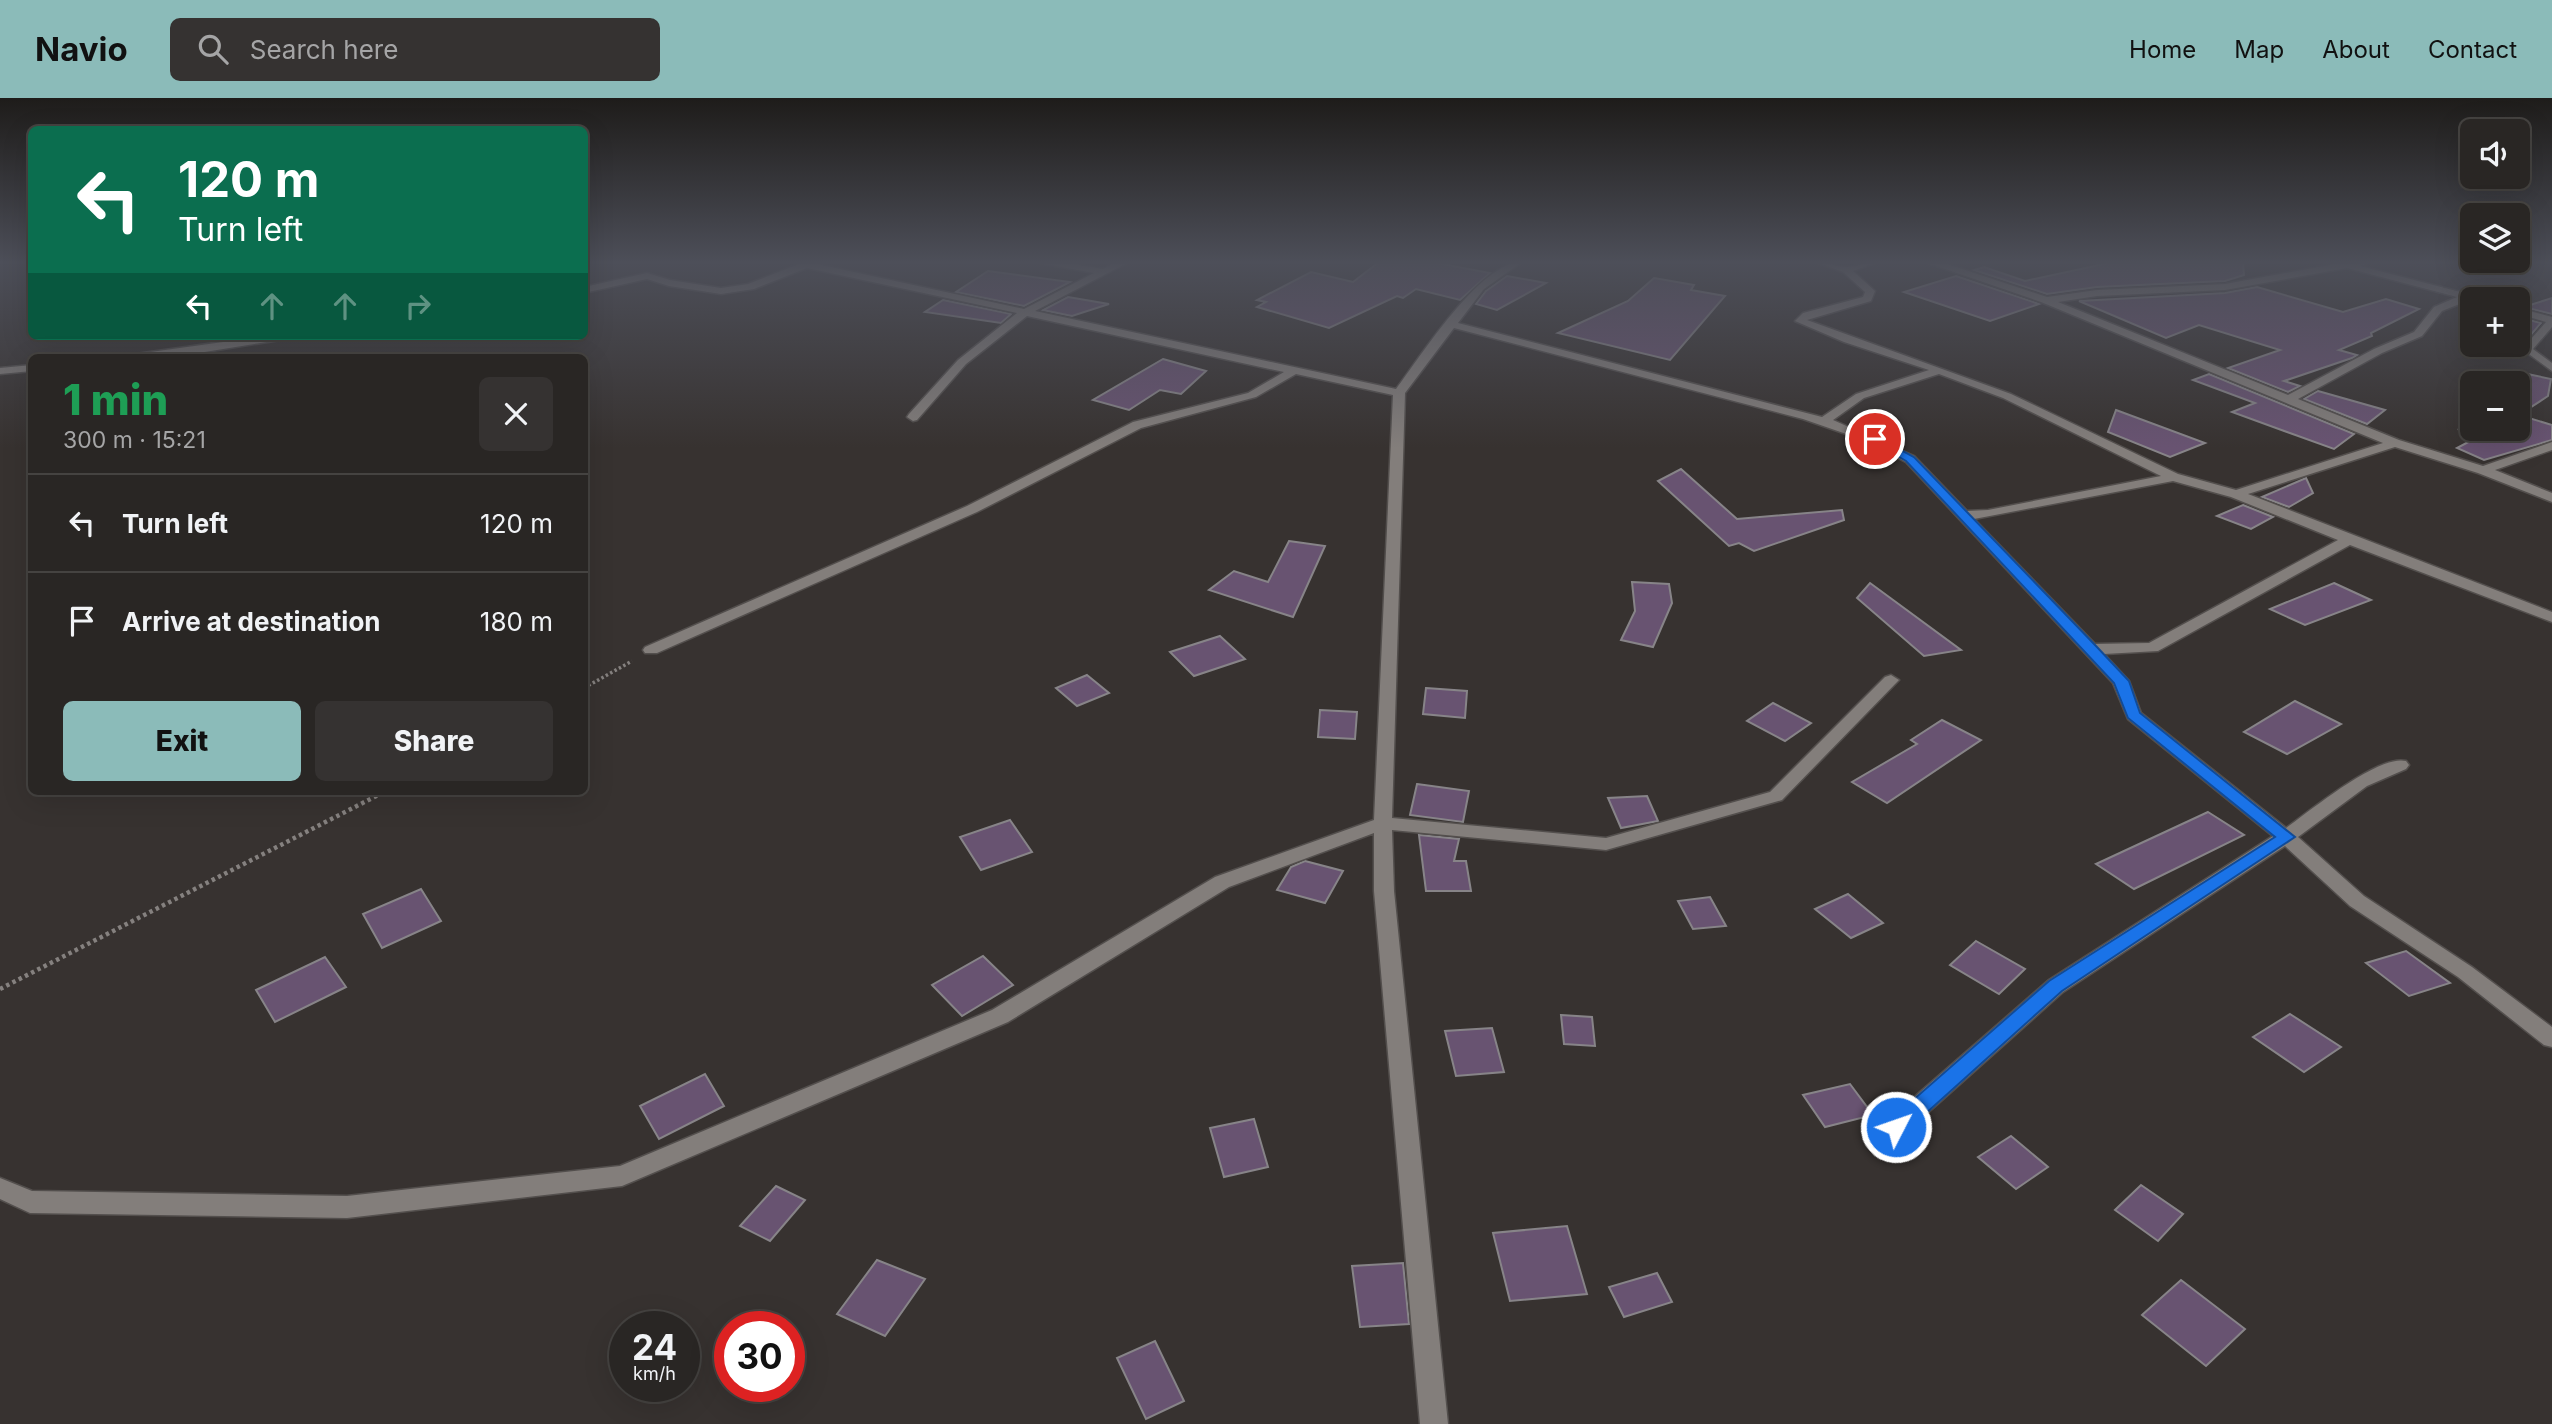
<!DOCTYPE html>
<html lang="en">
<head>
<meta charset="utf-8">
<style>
	:root { --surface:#292624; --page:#353231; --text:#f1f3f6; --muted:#a5a5a6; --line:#454341; --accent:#8bbbb9 }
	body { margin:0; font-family:Inter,sans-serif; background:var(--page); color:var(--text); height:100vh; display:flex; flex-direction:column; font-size:26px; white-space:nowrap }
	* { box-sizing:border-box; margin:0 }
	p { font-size:23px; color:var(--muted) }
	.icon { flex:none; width:38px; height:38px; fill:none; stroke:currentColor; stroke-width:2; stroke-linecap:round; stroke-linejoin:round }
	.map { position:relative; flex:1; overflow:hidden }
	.panel { position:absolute; left:28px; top:256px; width:560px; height:441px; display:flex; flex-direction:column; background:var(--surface); border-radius:10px; box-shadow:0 7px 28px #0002,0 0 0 2px var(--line) }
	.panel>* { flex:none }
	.guide { position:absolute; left:28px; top:28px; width:560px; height:214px; border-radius:10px; box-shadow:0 7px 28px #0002,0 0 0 2px var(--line); background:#0b6e4f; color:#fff; overflow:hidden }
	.buttons { position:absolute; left:2460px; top:21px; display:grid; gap:14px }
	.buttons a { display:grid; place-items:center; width:70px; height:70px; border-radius:10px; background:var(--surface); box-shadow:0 7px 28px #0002,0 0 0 2px var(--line); font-size:35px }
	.speed { position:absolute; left:609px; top:1213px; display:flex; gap:14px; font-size:35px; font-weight:700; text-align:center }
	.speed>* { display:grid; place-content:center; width:91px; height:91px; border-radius:50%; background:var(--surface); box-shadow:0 7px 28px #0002,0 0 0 2px var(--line); line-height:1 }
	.speed small { font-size:18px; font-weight:400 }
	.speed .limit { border:10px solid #d22; background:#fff; color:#111 }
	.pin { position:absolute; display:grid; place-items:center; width:60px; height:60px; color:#fff; margin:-30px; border:4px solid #fff; border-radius:50%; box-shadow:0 2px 7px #0007 }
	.me { position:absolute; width:77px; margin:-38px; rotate:49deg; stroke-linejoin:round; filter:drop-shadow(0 0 5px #0008) }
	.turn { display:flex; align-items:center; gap:24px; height:147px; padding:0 35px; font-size:32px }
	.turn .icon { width:91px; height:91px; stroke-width:2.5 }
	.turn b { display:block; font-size:49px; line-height:60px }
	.lanes { display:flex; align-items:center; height:66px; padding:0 35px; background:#0003; justify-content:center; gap:35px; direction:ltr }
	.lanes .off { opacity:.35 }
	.round { display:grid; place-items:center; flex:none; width:74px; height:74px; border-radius:10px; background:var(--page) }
	.head { display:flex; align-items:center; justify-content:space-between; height:119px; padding:0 35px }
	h1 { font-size:42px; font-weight:800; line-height:52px; color:#1e9e55 }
	.action { display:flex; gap:14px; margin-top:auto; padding:14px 35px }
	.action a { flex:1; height:80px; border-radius:10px; background:var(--accent); color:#111; font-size:28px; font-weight:800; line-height:80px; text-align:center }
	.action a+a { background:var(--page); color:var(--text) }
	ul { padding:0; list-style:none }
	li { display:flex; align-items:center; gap:21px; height:98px; padding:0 35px; border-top:2px solid var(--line) }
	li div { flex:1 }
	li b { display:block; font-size:26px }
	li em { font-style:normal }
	header { display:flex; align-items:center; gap:42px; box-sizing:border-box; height:98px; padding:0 35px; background:var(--accent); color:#111 }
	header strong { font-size:33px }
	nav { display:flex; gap:38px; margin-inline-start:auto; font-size:24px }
	.search { width:490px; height:63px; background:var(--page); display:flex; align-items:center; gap:18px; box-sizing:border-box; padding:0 24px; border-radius:10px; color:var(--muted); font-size:26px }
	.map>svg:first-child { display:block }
	.building { fill:#685371; stroke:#878488; stroke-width:2 }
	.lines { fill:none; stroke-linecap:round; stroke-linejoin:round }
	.minor-casing { stroke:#534f4d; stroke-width:3 }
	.path-far1 { stroke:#85817f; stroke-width:3.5; stroke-dasharray:2.5 2.5; stroke-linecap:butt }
	.path { stroke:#85817f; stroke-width:4.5; stroke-dasharray:3.5 3.5; stroke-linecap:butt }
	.minor { fill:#837e7b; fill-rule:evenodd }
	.route { fill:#1a73e8; stroke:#114b97; stroke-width:2 }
</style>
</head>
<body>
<header>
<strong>Navio</strong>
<div class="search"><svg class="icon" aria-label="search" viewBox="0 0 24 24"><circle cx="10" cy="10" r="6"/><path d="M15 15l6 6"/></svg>Search here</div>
<nav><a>Home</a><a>Map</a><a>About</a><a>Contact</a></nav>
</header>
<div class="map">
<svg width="2552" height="1326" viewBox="0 0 2552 1326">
	<rect width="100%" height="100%" fill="#373230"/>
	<g class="building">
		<path d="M 1379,164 L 1432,164 L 1490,175 L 1460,202 L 1416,191 L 1403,200 L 1397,198 L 1329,230 L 1257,209 L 1266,204 L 1257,202 L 1311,174 L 1353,184 Z"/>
		<path d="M 2113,164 L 2243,164 L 2244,177 L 2225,183 L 2097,189 L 2047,196 L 1974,172 L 1984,169 L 2025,183 Z"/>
		<path d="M 988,173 L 1070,184 L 1024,208 L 956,194 Z"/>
		<path d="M 1507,178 L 1546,185 L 1497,212 L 1476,206 L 1486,193 Z"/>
		<path d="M 1956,178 L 2039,206 L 1990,223 L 1904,194 Z"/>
		<path d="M 1654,180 L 1694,187 L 1691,192 L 1725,198 L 1670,262 L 1558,235 L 1628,203 Z"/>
		<path d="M 2257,189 L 2343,214 L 2386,201 L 2419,211 L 2371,235 L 2372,238 L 2339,252 L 2357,257 L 2352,260 L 2284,283 L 2300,288 L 2288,294 L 2228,270 L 2280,252 L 2199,227 L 2166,240 L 2079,203 L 2225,195 Z"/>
		<path d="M 1068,199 L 1109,206 L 1072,218 L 1043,212 Z"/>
		<path d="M 2552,200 L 2552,216 L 2524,209 Z"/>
		<path d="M 943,202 L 1011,216 L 1001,225 L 925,214 Z"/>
		<path d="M 2518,219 L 2541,225 L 2530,238 L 2518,236 Z"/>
		<path d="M 1163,261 L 1206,273 L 1181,296 L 1160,292 L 1129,312 L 1093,302 Z"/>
		<path d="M 2518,274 L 2551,281 L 2548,298 L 2519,317 L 2552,327 L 2552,342 L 2484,362 L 2457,350 L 2476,340 L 2458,331 L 2518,331 Z"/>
		<path d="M 2209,276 L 2354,336 L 2334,351 L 2232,314 L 2255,305 L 2193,282 Z"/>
		<path d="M 2318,293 L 2385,312 L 2367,326 L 2304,301 Z"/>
		<path d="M 2116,312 L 2205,345 L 2170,359 L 2108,334 Z"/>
		<path d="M 1681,371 L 1737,421 L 1842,412 L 1844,422 L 1754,453 L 1739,445 L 1729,448 L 1658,383 Z"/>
		<path d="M 2306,380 L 2313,395 L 2289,409 L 2262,399 Z"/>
		<path d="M 2243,407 L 2273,419 L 2251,431 L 2217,418 Z"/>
		<path d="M 1289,443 L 1325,448 L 1293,519 L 1209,492 L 1234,473 L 1268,484 Z"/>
		<path d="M 1632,484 L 1669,486 L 1672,505 L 1653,549 L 1621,542 L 1635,513 Z"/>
		<path d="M 1870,485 L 1961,552 L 1924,558 L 1857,500 Z"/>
		<path d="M 2334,485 L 2371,502 L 2305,527 L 2270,511 Z"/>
		<path d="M 1220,538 L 1245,561 L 1194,578 L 1170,554 Z"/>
		<path d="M 1087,577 L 1109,595 L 1077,608 L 1056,590 Z"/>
		<path d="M 1426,590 L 1467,593 L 1465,620 L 1423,616 Z"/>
		<path d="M 2295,603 L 2341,626 L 2287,656 L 2244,634 Z"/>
		<path d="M 1773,605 L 1811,625 L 1785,643 L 1747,623 Z"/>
		<path d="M 1320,612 L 1357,614 L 1355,641 L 1318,639 Z"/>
		<path d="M 1942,622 L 1981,642 L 1887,705 L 1852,684 L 1917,646 L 1911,642 Z"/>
		<path d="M 1417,686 L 1469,693 L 1463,724 L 1410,717 Z"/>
		<path d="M 1647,698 L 1658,723 L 1621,730 L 1608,700 Z"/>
		<path d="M 2208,714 L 2244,737 L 2134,791 L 2096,766 Z"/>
		<path d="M 1010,722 L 1032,754 L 981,772 L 960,739 Z"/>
		<path d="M 1419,737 L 1459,741 L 1454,763 L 1466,763 L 1471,793 L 1426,793 Z"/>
		<path d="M 1305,763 L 1343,773 L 1325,805 L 1277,792 L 1291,769 Z"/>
		<path d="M 421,791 L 441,823 L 382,850 L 363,816 Z"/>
		<path d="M 1848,796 L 1883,825 L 1851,840 L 1815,811 Z"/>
		<path d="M 1710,799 L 1726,828 L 1693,831 L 1678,803 Z"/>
		<path d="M 1976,843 L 2025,871 L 1999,896 L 1950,867 Z"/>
		<path d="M 2406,853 L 2450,885 L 2409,898 L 2366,865 Z"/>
		<path d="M 983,858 L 1013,887 L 962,918 L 932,887 Z"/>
		<path d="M 325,859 L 346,889 L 275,924 L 256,892 Z"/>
		<path d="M 2290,916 L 2341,949 L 2304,974 L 2253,939 Z"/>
		<path d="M 1561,917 L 1592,919 L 1595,948 L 1564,946 Z"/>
		<path d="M 1492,930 L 1504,974 L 1456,978 L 1445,933 Z"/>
		<path d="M 705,976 L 724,1008 L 659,1041 L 640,1008 Z"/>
		<path d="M 1850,986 L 1873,1017 L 1825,1029 L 1803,997 Z"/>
		<path d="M 1254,1021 L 1268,1069 L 1224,1079 L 1210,1030 Z"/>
		<path d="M 2011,1038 L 2048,1069 L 2016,1091 L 1978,1059 Z"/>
		<path d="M 2141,1087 L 2183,1116 L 2158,1143 L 2115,1112 Z"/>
		<path d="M 776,1088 L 805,1102 L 770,1143 L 740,1128 Z"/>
		<path d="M 1567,1128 L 1587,1196 L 1510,1203 L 1493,1135 Z"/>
		<path d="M 877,1162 L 925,1181 L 885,1238 L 837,1216 Z"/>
		<path d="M 1403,1165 L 1409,1226 L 1360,1229 L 1352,1168 Z"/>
		<path d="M 1657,1175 L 1672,1204 L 1624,1219 L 1609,1189 Z"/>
		<path d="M 2181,1182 L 2245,1231 L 2206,1268 L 2142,1217 Z"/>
		<path d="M 1155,1243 L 1184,1303 L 1146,1321 L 1117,1260 Z"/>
	</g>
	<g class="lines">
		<defs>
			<g id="minor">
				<path d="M 804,164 L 819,164 L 817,166 L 1024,211 L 1094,175 L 1034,164 L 1061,164 L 1103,171 L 1116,164 L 1129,164 L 1035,213 L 1396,291 C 1421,258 1480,164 1522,164 L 1484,191 L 1458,225 L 1822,319 L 1856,296 L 1929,272 L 1844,244 L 1795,223 L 1803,215 L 1863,199 L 1865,194 L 1843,174 L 1816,164 C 1827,164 1837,169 1846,169 C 1856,169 1866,164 1877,164 L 1853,173 L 1875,193 L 1871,203 L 1807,222 L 2011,296 L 2178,376 L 2236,392 L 2383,345 L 2041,204 L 1925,164 L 1941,164 L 2047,199 L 2097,192 L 2225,186 L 2346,164 L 2369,164 L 2360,168 L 2472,197 L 2472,201 L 2442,213 L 2422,238 L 2382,255 L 2298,301 L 2399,342 L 2483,368 L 2552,344 L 2552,352 L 2495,372 L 2552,395 L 2552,404 L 2478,375 L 2395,349 L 2248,396 L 2552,514 L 2552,524 L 2350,447 L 2158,553 L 2104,556 L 2129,583 L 2141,615 L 2286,730 C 2310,713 2379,656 2406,663 L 2409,667 L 2406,671 L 2367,688 L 2298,739 L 2364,798 L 2472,869 L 2552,929 L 2552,949 L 2544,947 L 2458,879 L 2350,808 L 2285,748 L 2063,894 L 1904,1036 L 1896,1039 L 1888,1036 L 1884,1029 L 1888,1022 L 2049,882 L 2273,738 L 2128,621 L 2113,585 L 1906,364 L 1855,339 L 1803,321 L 1454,230 L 1405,295 L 1392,720 L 1606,740 L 1770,694 L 1885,579 L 1891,577 L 1899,582 L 1782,702 L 1606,752 L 1392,732 L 1394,793 L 1448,1326 L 1420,1326 L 1374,793 L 1374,735 L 1229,789 L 1008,924 L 622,1088 L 347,1120 L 30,1115 L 0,1101 L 0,1080 L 32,1093 L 347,1098 L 620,1068 L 992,912 L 1215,779 L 1374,722 L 1393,297 L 1296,276 L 1256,299 L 1141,330 L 977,414 L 657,555 L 645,555 L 643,552 L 645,549 L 967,408 L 1133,324 L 1248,295 L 1284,274 L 1027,218 L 966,266 L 917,322 L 913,323 L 907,319 L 909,316 L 958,262 L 1017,215 L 807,170 L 754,191 L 721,196 L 669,188 L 647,181 L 584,195 L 584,189 L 647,175 L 670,182 L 721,190 L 748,186 ZM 2347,170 L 2457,199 L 2434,209 L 2414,234 L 2374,251 L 2288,297 L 2058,204 L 2097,198 L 2225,192 ZM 1939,276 L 2003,300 L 2161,378 L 1988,412 L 1967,413 L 1914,358 L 1833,322 L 1864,300 ZM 2173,383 L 2231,399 L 2338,442 L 2149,545 L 2095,546 L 1974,421 Z"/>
				<path d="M 2518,210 L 2552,219 L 2552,229 L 2533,251 L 2552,265 L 2552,273 L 2522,251 L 2546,224 L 2518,216 Z"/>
				<path d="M 266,238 L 291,238 L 286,241 L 192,256 L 130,259 L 136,256 Z"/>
				<path d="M 32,267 L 32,273 L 0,276 L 0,270 Z"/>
			</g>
		</defs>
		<use href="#minor" class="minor-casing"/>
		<path class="path-far1" d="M 584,590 L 632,563"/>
		<path class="path" d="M 0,891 L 386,693"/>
		<use href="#minor" class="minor"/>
	</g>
	<linearGradient id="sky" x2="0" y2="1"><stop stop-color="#1e1c1a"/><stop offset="0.47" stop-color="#4d4f59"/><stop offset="1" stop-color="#4d4f59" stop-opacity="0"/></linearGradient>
	<rect width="2552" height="350" fill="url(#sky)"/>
	<path class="route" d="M 1875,338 L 1914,359 L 2096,548 L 2129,583 L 2140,615 L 2295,739 L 2062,893 L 1904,1035 L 1896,1037 L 1889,1035 L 1886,1029 L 1889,1023 L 2049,883 L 2275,739 L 2128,620 L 2114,585 L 1906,363 L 1871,343 L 1871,339 Z"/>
</svg>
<div class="buttons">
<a><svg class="icon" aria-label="sound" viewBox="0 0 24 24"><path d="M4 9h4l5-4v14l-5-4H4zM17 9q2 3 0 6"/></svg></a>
<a><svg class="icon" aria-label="layers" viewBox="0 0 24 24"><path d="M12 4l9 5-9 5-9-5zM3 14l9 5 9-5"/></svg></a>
<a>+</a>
<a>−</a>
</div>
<div class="speed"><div>24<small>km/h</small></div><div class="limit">30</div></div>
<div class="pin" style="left:1875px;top:341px;background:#d93025"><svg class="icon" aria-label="arrive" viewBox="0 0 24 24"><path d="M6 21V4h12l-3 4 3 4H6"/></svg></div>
<svg class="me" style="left:1896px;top:1029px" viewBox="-20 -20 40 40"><circle r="17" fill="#1a73e8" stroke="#fff" stroke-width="3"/><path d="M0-11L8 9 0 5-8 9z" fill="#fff"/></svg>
<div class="guide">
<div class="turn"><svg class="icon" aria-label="left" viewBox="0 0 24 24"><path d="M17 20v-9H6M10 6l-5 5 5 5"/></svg><div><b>120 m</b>Turn left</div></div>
<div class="lanes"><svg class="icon" aria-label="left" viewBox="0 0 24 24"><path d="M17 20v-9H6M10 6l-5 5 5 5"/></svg><svg class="icon off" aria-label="ahead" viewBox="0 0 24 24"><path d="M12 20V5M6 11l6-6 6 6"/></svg><svg class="icon off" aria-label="ahead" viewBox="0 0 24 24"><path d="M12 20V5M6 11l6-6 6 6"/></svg><svg class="icon off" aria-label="right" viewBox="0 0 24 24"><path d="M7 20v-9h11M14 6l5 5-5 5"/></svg></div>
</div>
<section class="panel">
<div class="head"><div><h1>1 min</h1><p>300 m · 15:21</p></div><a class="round"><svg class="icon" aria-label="close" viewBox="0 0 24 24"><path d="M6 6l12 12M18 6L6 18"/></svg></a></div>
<ul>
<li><svg class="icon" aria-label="left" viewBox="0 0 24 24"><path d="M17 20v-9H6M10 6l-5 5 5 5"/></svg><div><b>Turn left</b></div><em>120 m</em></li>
<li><svg class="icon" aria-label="arrive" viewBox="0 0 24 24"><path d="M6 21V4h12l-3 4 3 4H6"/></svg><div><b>Arrive at destination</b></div><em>180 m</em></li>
</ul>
<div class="action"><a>Exit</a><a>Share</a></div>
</section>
</div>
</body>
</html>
